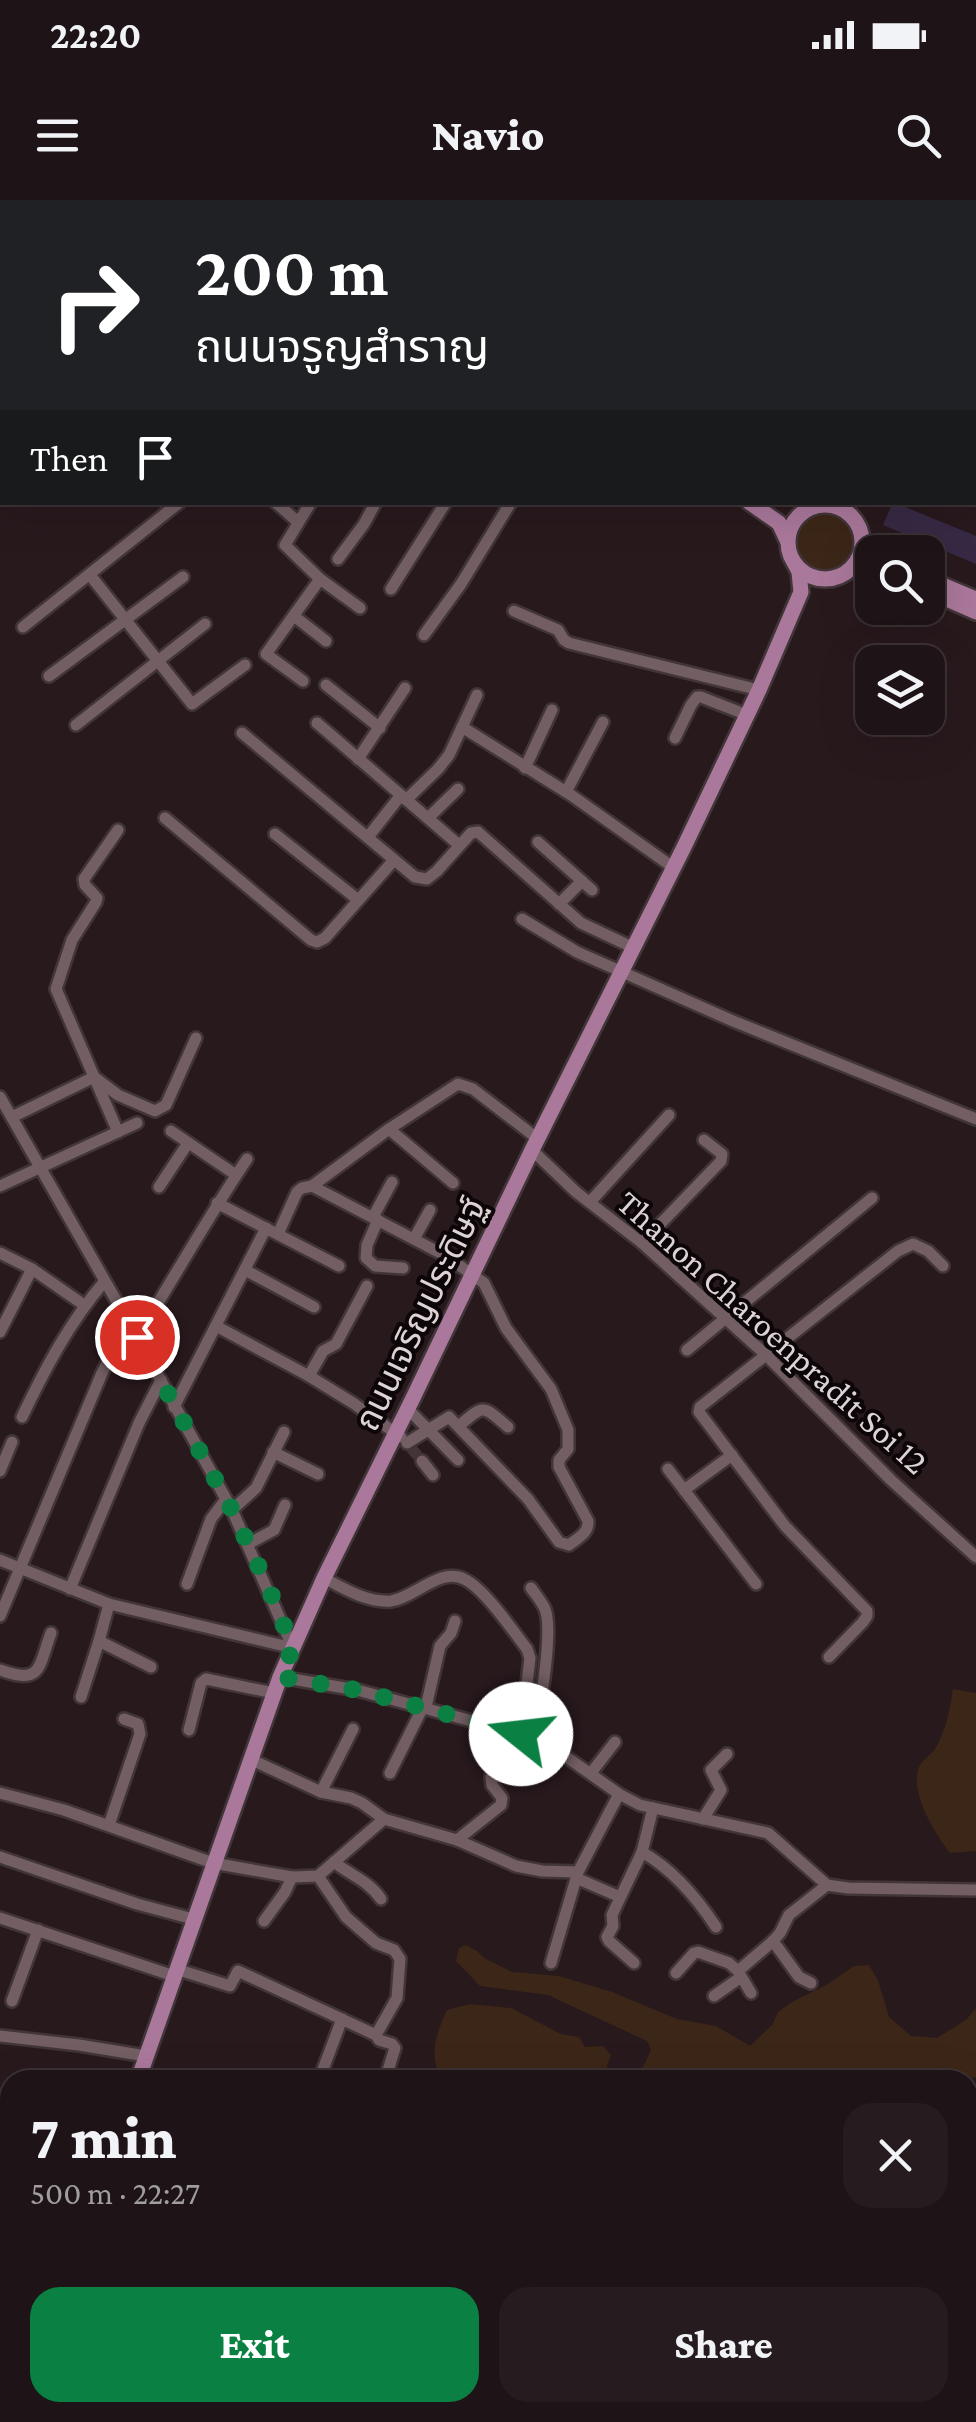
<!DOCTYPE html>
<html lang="en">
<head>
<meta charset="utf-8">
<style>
	:root { --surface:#1e1316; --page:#261c1f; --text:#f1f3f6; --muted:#a19ea1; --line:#3c3235; --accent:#0b8043 }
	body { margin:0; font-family:"Crimson Pro","Noto Sans Thai",serif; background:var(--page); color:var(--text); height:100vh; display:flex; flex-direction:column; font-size:38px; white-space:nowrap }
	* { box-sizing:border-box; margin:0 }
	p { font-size:32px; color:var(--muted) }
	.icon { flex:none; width:55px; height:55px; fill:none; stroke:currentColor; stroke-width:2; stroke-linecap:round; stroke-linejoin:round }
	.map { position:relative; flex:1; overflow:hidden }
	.side { position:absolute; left:0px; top:1870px; width:978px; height:352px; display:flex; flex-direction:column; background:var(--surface); border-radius:30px 30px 0 0; box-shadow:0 10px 40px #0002,0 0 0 2px var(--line) }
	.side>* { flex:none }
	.hud { position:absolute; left:0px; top:0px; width:978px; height:305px; box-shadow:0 10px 40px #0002,0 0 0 2px var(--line); background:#202124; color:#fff; overflow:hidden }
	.tools { position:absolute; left:855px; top:335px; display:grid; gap:20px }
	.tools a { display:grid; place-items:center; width:90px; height:90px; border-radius:20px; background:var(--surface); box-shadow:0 10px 40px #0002,0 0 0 2px var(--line); font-size:50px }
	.pin { position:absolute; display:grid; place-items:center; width:85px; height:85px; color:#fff; margin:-42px; border:5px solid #fff; border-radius:50%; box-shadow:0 2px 10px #0007 }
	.me { position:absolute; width:110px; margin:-55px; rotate:286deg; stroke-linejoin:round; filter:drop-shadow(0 0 8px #0008) }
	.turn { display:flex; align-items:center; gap:35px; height:210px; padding:0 30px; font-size:45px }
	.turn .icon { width:130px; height:130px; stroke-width:2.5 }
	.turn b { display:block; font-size:70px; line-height:85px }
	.then { display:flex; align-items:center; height:95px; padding:0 30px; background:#0003; gap:20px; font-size:38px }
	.round { display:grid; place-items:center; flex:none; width:105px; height:105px; border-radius:30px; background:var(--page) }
	.head { display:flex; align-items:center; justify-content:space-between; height:170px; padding:0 30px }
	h1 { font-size:60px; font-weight:800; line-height:75px }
	.primary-button { display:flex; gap:20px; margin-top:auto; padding:20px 30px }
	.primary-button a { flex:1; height:115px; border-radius:30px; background:var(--accent); color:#fff; font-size:40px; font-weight:800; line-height:115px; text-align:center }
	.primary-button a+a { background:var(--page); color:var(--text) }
	.status { display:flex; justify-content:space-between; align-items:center; height:70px; padding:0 50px; background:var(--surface); direction:ltr }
	.status svg { height:28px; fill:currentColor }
	header { display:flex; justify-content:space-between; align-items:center; height:130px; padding:0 30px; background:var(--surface); font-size:45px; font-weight:800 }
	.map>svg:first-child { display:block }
	.green { fill:#3c2617 }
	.water { fill:#382a45 }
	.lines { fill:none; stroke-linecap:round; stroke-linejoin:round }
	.minor-tunnel { stroke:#433538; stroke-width:11; stroke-dasharray:11 5.5; stroke-linecap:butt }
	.minor-casing { stroke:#413538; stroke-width:16 }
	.major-casing { stroke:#413538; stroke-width:20 }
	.minor { stroke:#725e63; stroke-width:11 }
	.major { stroke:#aa789b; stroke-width:15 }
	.route { stroke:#0b8043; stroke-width:18; stroke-dasharray:0 32.4 }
	.labels { text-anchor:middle; stroke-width:8; stroke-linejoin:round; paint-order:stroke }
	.street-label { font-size:35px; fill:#ddd2d4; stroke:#0c0608 }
</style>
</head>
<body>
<div class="status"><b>22:20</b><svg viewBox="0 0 49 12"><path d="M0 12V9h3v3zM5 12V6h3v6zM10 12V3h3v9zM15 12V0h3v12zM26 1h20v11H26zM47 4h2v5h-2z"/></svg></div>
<header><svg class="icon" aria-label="menu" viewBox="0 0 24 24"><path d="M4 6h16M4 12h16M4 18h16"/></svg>Navio<svg class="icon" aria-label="search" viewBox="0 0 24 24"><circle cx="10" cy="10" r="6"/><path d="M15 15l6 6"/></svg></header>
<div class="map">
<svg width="976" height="2222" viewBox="0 0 976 2222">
	<rect width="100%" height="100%" fill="#28191d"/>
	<g class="green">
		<circle cx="825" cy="342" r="28"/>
		<path d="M 953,1489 L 976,1493 L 976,1651 L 950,1653 C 935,1633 909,1593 919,1567 C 922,1560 931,1555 935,1549 C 946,1531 950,1509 953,1489 Z"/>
		<path d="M 466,1745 L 477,1751 L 484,1758 L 512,1772 L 559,1776 L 612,1792 L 677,1819 L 716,1826 L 750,1846 L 772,1825 L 778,1812 L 792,1802 L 828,1784 L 854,1766 L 869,1765 L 878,1780 L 889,1817 L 911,1836 L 937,1838 L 966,1820 L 976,1808 L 976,1877 L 967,1880 L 627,1880 L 635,1870 L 643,1867 L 651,1850 L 647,1841 L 548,1795 L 480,1786 L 456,1761 L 459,1748 Z"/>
		<path d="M 470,1804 L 511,1808 L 561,1834 L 579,1837 L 585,1847 L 603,1846 L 611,1855 L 607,1866 L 607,1880 L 444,1880 C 426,1859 437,1832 447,1810 Z"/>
	</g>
	<path class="water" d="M 893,302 L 976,336 L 976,364 L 883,325 Z"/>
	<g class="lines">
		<path class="minor-tunnel" d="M 411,1248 L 422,1261"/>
		<defs>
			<g id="minor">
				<path d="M 27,2 L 29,0"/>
				<path d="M 0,36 L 2,33"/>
				<path d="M 0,123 L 2,124"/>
				<path d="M 0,174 L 2,171"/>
				<path d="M 0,188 L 2,190"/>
				<path d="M 275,302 L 298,322"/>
				<path d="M 311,302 L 285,345 L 320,379 L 360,408"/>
				<path d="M 338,359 L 364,324 L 376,302"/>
				<path d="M 90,375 L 192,504 L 245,465"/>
				<path d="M 391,389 L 446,302"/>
				<path d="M 514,411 L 558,430 L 564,440 L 569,443 L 759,490"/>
				<path d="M 294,416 L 326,441"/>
				<path d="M 23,427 L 180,302"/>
				<path d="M 424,435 L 461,384 L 511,302"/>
				<path d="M 49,476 L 183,377"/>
				<path d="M 303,481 L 266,454 L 320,379"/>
				<path d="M 326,485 L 380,528"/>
				<path d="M 317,523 L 459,645"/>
				<path d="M 76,525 L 205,424"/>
				<path d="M 462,527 L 571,595 L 674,668"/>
				<path d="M 242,533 L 415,677 L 427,679 L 437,671 L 471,633 L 478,632 L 581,723 L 634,748"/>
				<path d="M 675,538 L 691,505 L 697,497 L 701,497 L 747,515"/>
				<path d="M 358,559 L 405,488"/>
				<path d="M 525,568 L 552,510"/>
				<path d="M 566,592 L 603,522"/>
				<path d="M 406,600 L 438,569 L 449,555 L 477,495"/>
				<path d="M 165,618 L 311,740 L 317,742 L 325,738 L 394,660"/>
				<path d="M 428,618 L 458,589"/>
				<path d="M 118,630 L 84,679 L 85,685 L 97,698 L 96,702 L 72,740 L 56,789 L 118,932"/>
				<path d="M 275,634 L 357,699"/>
				<path d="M 368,637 L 401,595"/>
				<path d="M 538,642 L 592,690"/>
				<path d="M 559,704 L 582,681"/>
				<path d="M 522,719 L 577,752 L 733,821 L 976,919"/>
				<path d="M 0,897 L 137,1137 L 232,1310 L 293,1448"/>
				<path d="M 12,917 L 94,877 L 118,895 L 155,911 L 166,905 L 196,838"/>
				<path d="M 389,929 L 453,983"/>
				<path d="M 171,931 L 236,975"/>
				<path d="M 532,950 L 576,992 L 642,1043 L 766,1155 L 891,1280 L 976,1357"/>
				<path d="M 0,986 L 137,923"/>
				<path d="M 312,986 L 389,929 L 458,884 L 473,889 L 538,939"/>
				<path d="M 159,987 L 188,943"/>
				<path d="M 590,1002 L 669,915"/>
				<path d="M 217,1003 L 339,1066"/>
				<path d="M 373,1017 L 392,982"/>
				<path d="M 378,1020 L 367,1045 L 366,1058 L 375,1066 L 403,1068"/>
				<path d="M 278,1034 L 297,992 L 302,988 L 312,986 L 446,1056 L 484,1083 L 506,1128 L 551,1189 L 568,1230 L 568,1249 L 559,1260 L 559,1267 L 588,1321 C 589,1333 578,1338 569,1345 L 559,1342 L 528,1299 L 449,1217 L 407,1243"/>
				<path d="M 414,1039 L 430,1010"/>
				<path d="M 642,1043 L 721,961 L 722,954 L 704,940"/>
				<path d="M 0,1053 L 32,1069 L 84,1105"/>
				<path d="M 245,1070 L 314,1107"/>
				<path d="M 216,1126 L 309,1176 L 353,1203 L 401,1237"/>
				<path d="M 0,1132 L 32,1069"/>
				<path d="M 137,1137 C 174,1078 208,1017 247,959"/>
				<path d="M 687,1150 L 872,998"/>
				<path d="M 309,1176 L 323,1151 L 336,1144 L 367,1086"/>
				<path d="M 174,1207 L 266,1028"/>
				<path d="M 408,1209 L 458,1260"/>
				<path d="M 22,1217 C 45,1169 69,1123 104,1082"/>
				<path d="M 459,1226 C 485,1203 483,1206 508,1227"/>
				<path d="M 273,1252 L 318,1274"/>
				<path d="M 422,1261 L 433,1275"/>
				<path d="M 668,1269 L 756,1384"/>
				<path d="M 0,1271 L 12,1242"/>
				<path d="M 684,1290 L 732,1255"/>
				<path d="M 232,1310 L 256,1288 L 284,1232"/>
				<path d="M 248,1344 L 274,1330 L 285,1305"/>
				<path d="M 0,1360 L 109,1404 L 293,1448"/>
				<path d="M 324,1378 C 343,1388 367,1403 391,1401 C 414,1398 440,1367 464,1379 C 484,1388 513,1431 527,1449 L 530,1458 L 521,1534"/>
				<path d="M 187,1384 L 211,1319 L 226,1299"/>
				<path d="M 531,1388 C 536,1395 542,1402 545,1409 C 554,1432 539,1510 535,1538"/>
				<path d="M 70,1389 L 139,1223 L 161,1180"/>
				<path d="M 0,1416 L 102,1173 L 128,1123"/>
				<path d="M 99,1441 L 151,1467"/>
				<path d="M 829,1457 L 863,1422 L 867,1416 L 867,1411 L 785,1326 L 699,1212 L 700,1207 L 898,1051 L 913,1044 L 928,1051 L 943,1066"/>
				<path d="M 0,1470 C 42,1485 38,1468 51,1433"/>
				<path d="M 280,1477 L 357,1490 L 535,1538 L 548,1544 L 619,1594 L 640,1605 L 768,1633 L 827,1685 L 848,1688 L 976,1690"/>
				<path d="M 81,1497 L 99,1441 L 109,1404"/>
				<path d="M 426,1507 L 440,1446 L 451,1433 L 455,1421"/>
				<path d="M 189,1530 L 201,1483 L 206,1479 L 274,1493"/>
				<path d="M 252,1560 L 321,1592 L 351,1598 L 362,1603 L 384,1619 L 457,1640 L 516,1666 L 542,1671 L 578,1672"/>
				<path d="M 390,1573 L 423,1507"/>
				<path d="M 591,1573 L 615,1542"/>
				<path d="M 321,1592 L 353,1529"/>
				<path d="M 0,1593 L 64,1610 L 213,1663 L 292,1677 L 318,1676 L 384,1619"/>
				<path d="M 653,1608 L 642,1652 C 672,1669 697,1698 716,1727"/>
				<path d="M 703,1619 L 721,1590 L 711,1570 L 727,1554"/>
				<path d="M 109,1625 L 140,1534 L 138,1524 L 124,1519"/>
				<path d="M 457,1640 L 501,1605 L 502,1598 L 492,1585 L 491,1577 L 511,1531"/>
				<path d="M 0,1657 L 137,1704 L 193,1719"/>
				<path d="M 334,1662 C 350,1675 369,1681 381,1699"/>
				<path d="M 318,1676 L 346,1717 L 376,1743 L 394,1750 L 400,1759 L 397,1798 L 376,1835 L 379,1840 L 392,1844 L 395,1848 L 385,1880"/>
				<path d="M 576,1678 L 620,1697"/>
				<path d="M 0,1718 L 174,1776"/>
				<path d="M 264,1721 L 285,1692 L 292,1677"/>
				<path d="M 773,1741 L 799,1777 L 811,1783"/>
				<path d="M 551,1763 L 578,1672 L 619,1594"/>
				<path d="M 634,1763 L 609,1741 L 607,1737 L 613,1726 L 612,1715 L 642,1652"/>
				<path d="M 176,1769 L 230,1786 L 238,1771 L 376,1835"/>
				<path d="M 676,1773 L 694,1753 L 698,1752 L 729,1763 L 738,1771"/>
				<path d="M 751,1793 L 738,1771 L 773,1741 L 780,1733 L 789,1715 L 827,1685"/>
				<path d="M 714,1796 L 741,1777"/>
				<path d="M 12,1801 L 38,1730"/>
				<path d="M 0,1836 L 79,1845 L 146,1856"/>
				<path d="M 319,1880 L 342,1819"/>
				<path d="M 0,1947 L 5,1960 L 10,1965"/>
				<path d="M 968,2011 L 976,2013"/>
				<path d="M 968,2077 L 976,2085"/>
				<path d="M 968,2109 L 976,2099"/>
				<path d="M 968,2130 L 976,2151"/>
				<path d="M 968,2174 L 976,2169"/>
				<path d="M 554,2212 L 568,2220"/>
				<path d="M 721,2212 L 737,2222"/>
				<path d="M 467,2213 L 486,2222"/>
				<path d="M 756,2215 L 766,2222"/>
				<path d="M 22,2222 L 25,2212"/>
				<path d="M 540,2222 L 545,2212"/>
				<path d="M 614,2222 L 618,2212"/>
				<path d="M 875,2222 L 893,2212"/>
			</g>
			<g id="major">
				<path d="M 237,0 L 241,2"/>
				<path d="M 749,302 L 779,323 L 787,340"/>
				<circle cx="825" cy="342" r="37"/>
				<path d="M 928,379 L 976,399"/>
				<path d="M 928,391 L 976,412"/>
				<path d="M 138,1880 L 280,1477 L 324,1378 L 413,1198 L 532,950 L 684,647 L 759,490 L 801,392 L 799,372 L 795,364"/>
				<path d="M 0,2059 L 10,2064"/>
				<path d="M 0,2078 L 10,2083"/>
				<path d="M 262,2212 L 280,2222"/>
				<path d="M 295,2212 L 314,2222"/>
			</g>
		</defs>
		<use href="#minor" class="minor-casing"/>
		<use href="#major" class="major-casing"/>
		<use href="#minor" class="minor"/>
		<use href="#major" class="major"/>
	</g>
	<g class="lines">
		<path class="route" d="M 137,1137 L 232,1310 L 268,1386 L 293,1448 L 280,1477 L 357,1490 L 521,1534"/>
	</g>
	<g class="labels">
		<g class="street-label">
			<text transform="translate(420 1114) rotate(-64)" y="12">ถนนเจริญประดิษฐ์</text>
			<text transform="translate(773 1132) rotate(42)" y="12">Thanon Charoenpradit Soi 12</text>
		</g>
	</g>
</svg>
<div class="tools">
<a><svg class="icon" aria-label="search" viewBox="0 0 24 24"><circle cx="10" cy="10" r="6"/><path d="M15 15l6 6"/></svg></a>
<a><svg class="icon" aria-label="layers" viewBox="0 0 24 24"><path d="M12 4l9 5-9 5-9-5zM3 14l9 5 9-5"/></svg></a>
</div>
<div class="pin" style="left:137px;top:1137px;background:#d93025"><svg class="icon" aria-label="arrive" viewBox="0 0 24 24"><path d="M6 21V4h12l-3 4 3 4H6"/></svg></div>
<svg class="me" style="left:521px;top:1534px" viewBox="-20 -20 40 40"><circle r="19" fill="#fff"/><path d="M0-13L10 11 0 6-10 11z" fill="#0b8043"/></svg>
<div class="hud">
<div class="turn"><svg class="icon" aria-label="right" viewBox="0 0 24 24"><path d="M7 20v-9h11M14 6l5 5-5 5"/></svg><div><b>200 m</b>ถนนจรูญสำราญ</div></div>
<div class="then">Then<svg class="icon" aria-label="arrive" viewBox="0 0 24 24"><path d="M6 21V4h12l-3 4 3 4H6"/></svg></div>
</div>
<section class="side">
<div class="head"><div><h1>7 min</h1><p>500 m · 22:27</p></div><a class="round"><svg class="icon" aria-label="close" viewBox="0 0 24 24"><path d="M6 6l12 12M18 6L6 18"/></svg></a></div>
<div class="primary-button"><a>Exit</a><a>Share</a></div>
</section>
</div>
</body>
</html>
